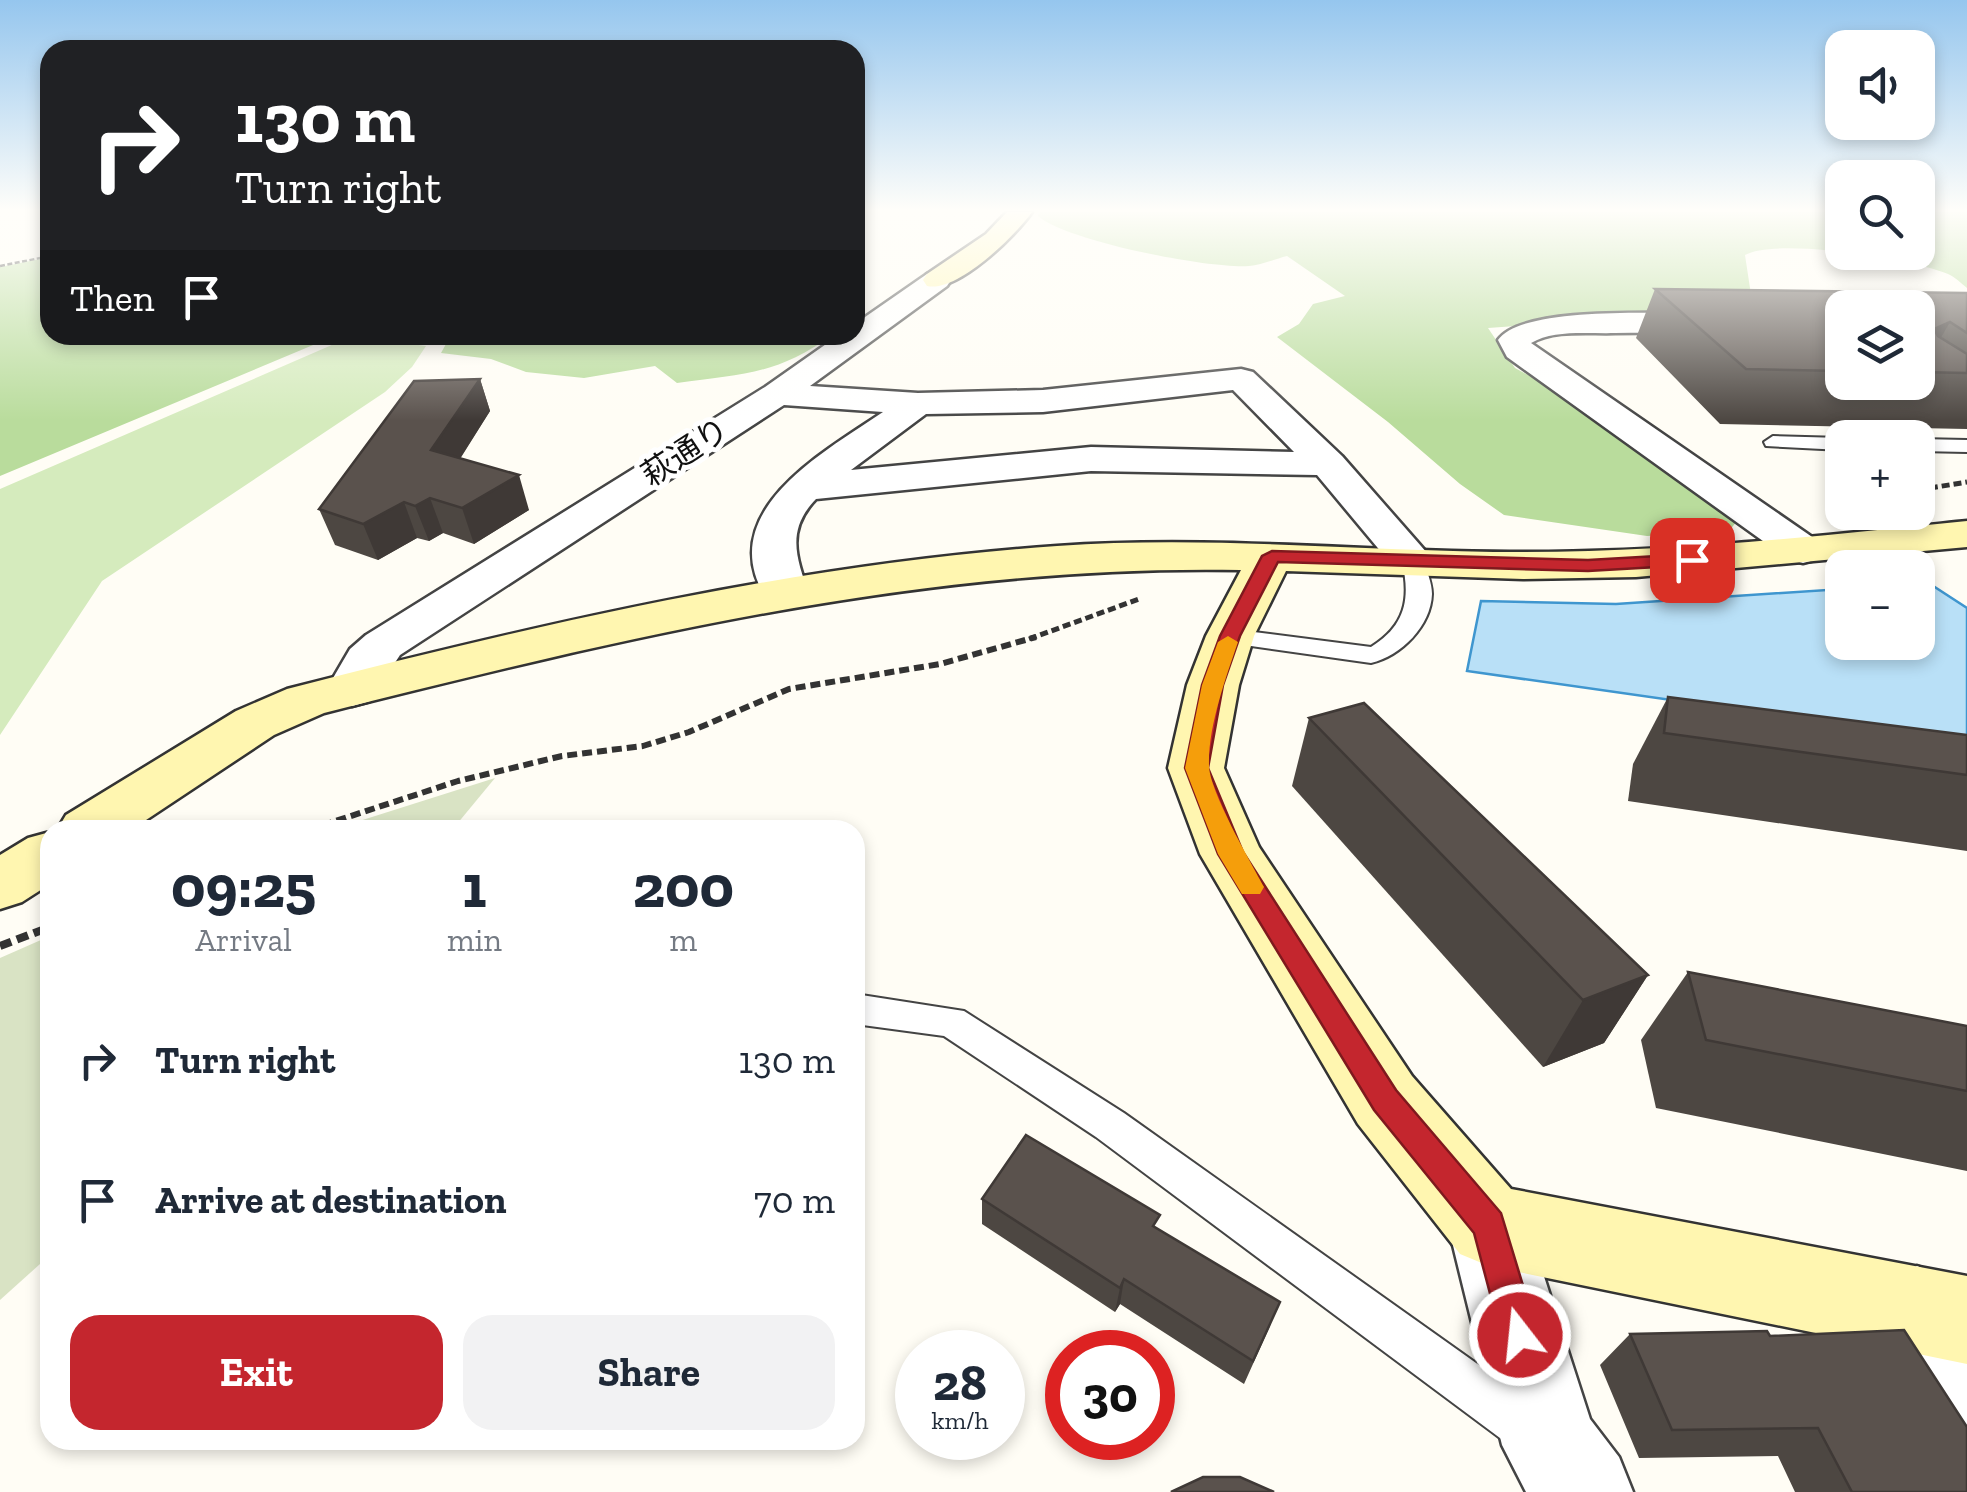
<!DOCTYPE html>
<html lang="en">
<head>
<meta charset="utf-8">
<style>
	:root { --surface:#fff; --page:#f2f2f3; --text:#1f2937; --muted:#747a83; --accent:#c4262e }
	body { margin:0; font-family:"Zilla Slab","Noto Sans JP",serif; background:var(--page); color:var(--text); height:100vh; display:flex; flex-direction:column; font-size:38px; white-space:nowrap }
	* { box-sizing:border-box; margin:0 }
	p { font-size:32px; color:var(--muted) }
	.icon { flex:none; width:55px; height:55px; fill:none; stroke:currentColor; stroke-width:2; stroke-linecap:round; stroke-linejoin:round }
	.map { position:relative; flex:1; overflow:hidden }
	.side { position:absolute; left:40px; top:820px; width:825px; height:630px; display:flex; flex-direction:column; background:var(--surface); border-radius:30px; box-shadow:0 5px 15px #0003 }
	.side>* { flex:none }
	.banner { position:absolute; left:40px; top:40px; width:825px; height:305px; border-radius:30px; box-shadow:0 5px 15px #0003; background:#202124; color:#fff; overflow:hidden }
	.buttons { position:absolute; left:1825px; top:30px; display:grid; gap:20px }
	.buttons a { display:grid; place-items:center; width:110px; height:110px; border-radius:20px; background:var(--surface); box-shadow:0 5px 15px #0003; font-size:50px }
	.speed { position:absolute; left:895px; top:1330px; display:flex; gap:20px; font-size:50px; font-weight:700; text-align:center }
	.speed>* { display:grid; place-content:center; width:130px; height:130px; border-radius:50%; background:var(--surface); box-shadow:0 5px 15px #0003; line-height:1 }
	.speed small { font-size:25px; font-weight:400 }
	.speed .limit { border:15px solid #d22; background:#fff; color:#111 }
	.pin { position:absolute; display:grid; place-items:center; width:85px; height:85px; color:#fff; margin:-42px; border-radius:20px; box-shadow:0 5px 15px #0006 }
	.me { position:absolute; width:110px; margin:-55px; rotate:344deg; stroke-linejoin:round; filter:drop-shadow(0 0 8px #0008) }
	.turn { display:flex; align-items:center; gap:35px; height:210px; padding:0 30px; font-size:45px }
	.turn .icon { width:130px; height:130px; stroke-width:2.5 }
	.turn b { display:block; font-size:70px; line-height:85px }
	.then { display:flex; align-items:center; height:95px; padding:0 30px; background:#0003; gap:20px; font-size:38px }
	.eta { display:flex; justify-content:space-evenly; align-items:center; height:170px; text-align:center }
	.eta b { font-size:60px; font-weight:800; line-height:70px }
	.cta { display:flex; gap:20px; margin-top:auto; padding:20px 30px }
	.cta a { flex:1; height:115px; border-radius:30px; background:var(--accent); color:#fff; font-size:40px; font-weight:800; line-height:115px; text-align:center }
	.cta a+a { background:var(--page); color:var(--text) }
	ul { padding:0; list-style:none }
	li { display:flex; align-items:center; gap:30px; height:140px; padding:0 30px }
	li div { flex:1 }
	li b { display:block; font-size:38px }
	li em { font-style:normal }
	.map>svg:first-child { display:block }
	.green { fill:#d5ebbd }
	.forest { fill:#b9dc9c }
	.cemetery { fill:#d9e3c4 }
	.water { fill:#b9e0f7; stroke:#3f96cf; stroke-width:2.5 }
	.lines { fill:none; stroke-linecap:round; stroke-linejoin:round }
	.lane-casing { stroke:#444; stroke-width:4 }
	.street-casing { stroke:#444; stroke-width:5 }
	.secondary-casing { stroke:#333; stroke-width:5 }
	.path-far3 { stroke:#333; stroke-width:2.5; stroke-dasharray:5 2.5; stroke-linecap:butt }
	.path-far2 { stroke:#333; stroke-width:5; stroke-dasharray:8 4; stroke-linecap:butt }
	.path-far1 { stroke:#333; stroke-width:6; stroke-dasharray:10 5; stroke-linecap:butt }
	.path { stroke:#333; stroke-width:8; stroke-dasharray:12 6; stroke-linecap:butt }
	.lane { fill:#fff; fill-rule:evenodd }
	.street { fill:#fff; fill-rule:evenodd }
	.secondary { fill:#fff6b0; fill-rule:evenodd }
	.wall { fill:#4d4742; fill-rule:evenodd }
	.shaded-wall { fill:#3f3936 }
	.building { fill:#5a524d; stroke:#3f3936; stroke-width:2.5 }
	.route { fill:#c4262e; stroke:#7f191e; stroke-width:2.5 }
	.slow { fill:#f59e0b }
	.labels { text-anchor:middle; stroke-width:10; stroke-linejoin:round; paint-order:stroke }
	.far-street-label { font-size:32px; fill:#111; stroke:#fff }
</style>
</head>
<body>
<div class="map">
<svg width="1967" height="1492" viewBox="0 0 1967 1492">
	<rect width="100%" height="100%" fill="#fffdf5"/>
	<path class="green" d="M 380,340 L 426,346 L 412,367 L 385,392 L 102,581 L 0,735 L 0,489 L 341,341 Z"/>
	<g class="forest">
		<path d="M 1040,212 L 1842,212 L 1842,252 L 1918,252 L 1918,212 L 1967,212 L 1967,288 C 1961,283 1955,277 1948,274 C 1913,259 1776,237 1745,255 L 1753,308 L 1488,328 L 1515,368 L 1599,413 L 1738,520 L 1728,532 L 1647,536 L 1504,515 L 1460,484 L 1388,422 L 1277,337 L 1299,324 L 1313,304 L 1345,296 L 1287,256 C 1275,259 1261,265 1249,266 C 1209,269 1066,241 1038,216 Z"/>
		<path d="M 50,257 L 50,335 L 337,335 L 0,476 L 0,267 Z"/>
		<path d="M 451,335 L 832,335 C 777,375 742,374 677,383 L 655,366 L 584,378 L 526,372 L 491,359 L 441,353 Z"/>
	</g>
	<g class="cemetery">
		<path d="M 495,778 L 452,830 L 331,830 Z"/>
		<path d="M 50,936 L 50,1255 L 0,1300 L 0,958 Z"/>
	</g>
	<path class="water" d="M 1918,582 L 1927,582 L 1967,608 L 1967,742 L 1467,671 L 1481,601 L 1616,604 L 1842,589 L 1842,642 L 1918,642 Z"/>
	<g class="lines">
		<defs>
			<g id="lane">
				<path d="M 1773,436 L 1842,438 L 1842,450 L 1766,446 L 1764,442 Z"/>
				<path d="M 1918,439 L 1967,440 L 1967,452 L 1918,451 Z"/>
				<path d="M 1413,555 L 1424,562 C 1427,572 1432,583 1432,594 C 1431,626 1401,656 1371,663 L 1230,643 L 1218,636 L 1230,629 L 1371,647 C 1405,626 1411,599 1402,562 Z"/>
				<path d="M 855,994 L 964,1011 L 1124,1113 L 1538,1407 L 1544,1424 L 1538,1441 L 1521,1447 L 1504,1441 L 1096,1137 L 944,1036 L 855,1024 Z"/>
			</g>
			<g id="street">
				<path d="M 937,272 L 947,274 L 951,280 L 947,286 L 810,386 L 918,393 L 1043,390 L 1241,369 L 1253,372 L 1342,456 L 1435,562 L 1429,571 L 1413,575 L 1397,571 L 1317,475 L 1091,471 L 816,499 C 786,530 796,557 809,594 L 802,604 L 786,608 L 770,604 C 708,515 821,454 883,412 L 784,405 L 400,655 L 370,701 L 352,706 L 334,701 L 326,690 L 350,649 L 366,635 L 765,387 L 839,335 L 855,335 L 855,324 L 927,274 ZM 1233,390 L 1294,452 L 1091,447 L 851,470 L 926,414 L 1043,412 Z"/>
				<path d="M 1707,313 L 1842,318 L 1842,336 C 1767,335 1691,332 1615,333 C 1589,334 1554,329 1531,343 L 1818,541 L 1825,550 L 1818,559 L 1803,563 L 1788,559 L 1507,357 L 1498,340 C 1522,305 1663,314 1707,313 Z"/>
				<path d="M 1489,1184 L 1518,1196 L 1590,1419 L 1619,1457 L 1633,1492 L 1526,1492 L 1502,1445 L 1448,1225 L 1460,1196 Z"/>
				<path d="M 1917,1266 L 1948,1279 L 1967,1308 L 1967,1435 L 1935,1421 L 1886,1341 L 1873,1310 L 1886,1279 Z"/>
			</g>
			<g id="secondary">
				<path d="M 1007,212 L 1032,212 C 1015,236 957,293 927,286 L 923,280 L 927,274 L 986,234 Z"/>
				<path d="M 1967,521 L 1967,547 L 1636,577 L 1523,579 L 1286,571 L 1254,636 L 1239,685 L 1224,768 L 1259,847 L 1412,1076 L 1511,1189 L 1967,1276 L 1967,1364 L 1489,1266 L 1460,1254 L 1358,1124 L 1200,854 L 1168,768 L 1187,685 L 1206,636 L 1241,570 C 928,564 626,637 324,713 L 274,735 L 131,830 L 57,830 L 66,815 L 236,711 L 287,689 C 539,624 798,564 1057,546 C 1213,535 1369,552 1525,552 C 1673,552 1820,536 1967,521 Z"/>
				<path d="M 50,832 L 50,884 L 22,902 L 0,909 L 0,855 L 28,838 Z"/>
			</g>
		</defs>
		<use href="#lane" class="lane-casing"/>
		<use href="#street" class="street-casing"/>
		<use href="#secondary" class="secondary-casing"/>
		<path class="path-far3" d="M 0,266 L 50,256"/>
		<g class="path-far2">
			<path d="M 1918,490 L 1967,482"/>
			<path d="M 1029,639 L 1139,599"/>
		</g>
		<path class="path-far1" d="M 308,830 L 458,781 L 562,756 L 643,746 L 689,732 L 789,689 L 940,664 L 1036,637"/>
		<path class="path" d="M 0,946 L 50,927"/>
		<use href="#lane" class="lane"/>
		<use href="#street" class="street"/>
		<use href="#secondary" class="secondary"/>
	</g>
	<g class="wall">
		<path d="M 1655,289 L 1967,293 L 1967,429 L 1720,424 L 1636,338 ZM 1842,308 L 1918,308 L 1918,382 L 1842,382 Z"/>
		<path d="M 480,379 L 490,411 L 460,459 L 529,510 L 474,544 L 443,533 L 429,541 L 417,538 L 378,560 L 335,545 L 319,509 Z"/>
		<path d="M 1668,697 L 1967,735 L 1967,851 L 1628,801 L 1633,764 Z"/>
		<path d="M 1309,718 L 1648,975 L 1604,1043 L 1543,1067 L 1292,786 Z"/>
		<path d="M 1688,972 L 1967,1026 L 1967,1171 L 1656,1108 L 1641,1040 Z"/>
		<path d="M 982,1199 L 1157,1228 L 1270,1326 L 1244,1384 L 1120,1304 L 1115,1312 L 982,1224 Z"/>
		<path d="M 1630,1334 L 1770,1336 L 1967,1492 L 1795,1492 L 1778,1456 L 1639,1458 L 1600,1365 Z"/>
	</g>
	<g class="shaded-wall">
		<path d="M 1950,322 L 1921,372 L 1934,329 Z"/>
		<path d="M 480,379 L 490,411 L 443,485 L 431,450 Z"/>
		<path d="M 519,475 L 529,510 L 474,544 L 462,508 Z"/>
		<path d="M 430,498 L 443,533 L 429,541 L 415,506 Z"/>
		<path d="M 404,502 L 417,538 L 378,560 L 363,524 Z"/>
		<path d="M 1648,975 L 1604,1043 L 1543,1067 L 1583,1000 Z"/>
		<path d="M 1124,1279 L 1120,1304 L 1115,1312 L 1120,1288 Z"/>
	</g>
	<g class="building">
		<path d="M 1655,289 L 1967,293 L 1967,333 L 1950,322 L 1934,329 L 1938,336 L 1967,354 L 1967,373 L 1918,372 L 1918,308 L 1842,308 L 1842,371 L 1746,369 Z"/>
		<path d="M 480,379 L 431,450 L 519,475 L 462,508 L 430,498 L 415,506 L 404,502 L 363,524 L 319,509 L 414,381 Z"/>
		<path d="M 1668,697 L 1967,735 L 1967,775 L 1664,733 Z"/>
		<path d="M 1364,703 L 1648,975 L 1583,1000 L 1309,718 Z"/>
		<path d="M 1688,972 L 1967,1026 L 1967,1091 L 1706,1040 Z"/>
		<path d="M 1026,1135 L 1160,1215 L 1153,1226 L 1280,1302 L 1253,1361 L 1124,1279 L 1120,1288 L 982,1199 Z"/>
		<path d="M 1904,1330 L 1967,1427 L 1967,1492 L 1852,1492 L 1818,1428 L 1672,1430 L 1630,1334 L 1767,1331 L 1770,1336 Z"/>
		<path d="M 1203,1477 L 1240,1477 L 1274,1492 L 1171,1492 Z"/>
	</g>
	<linearGradient id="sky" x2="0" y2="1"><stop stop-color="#95c6ee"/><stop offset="0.5" stop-color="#fffefa"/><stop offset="1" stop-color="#fffefa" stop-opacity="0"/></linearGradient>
	<rect width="1967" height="421" fill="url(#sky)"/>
	<path class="route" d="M 1272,551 L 1588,560 L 1692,554 L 1701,560 L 1692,565 L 1588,571 L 1278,562 L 1240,636 L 1223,685 L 1208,768 L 1243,852 L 1396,1090 L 1501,1213 L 1538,1335 L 1532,1348 L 1520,1353 L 1507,1348 L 1501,1335 L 1474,1233 L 1374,1110 L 1218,854 L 1185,768 L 1202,685 L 1220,636 L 1262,556 Z"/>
	<path class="slow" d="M 1228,636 L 1238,642 C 1226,677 1208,727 1209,765 C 1209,791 1251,862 1264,887 L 1260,894 L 1242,894 L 1218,854 L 1185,768 L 1202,685 L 1218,642 Z"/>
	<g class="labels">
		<g class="far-street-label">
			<text transform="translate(685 452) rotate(-33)" y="11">萩通り</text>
		</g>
	</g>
</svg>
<div class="buttons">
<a><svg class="icon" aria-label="sound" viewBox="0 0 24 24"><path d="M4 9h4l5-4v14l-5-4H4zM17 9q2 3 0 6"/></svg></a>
<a><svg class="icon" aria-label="search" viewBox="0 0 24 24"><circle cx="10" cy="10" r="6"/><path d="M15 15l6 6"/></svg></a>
<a><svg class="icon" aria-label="layers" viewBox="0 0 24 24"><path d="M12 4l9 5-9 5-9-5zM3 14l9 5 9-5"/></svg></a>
<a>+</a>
<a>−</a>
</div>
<div class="speed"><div>28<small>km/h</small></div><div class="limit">30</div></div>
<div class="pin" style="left:1692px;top:560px;background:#d93025"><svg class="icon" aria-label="arrive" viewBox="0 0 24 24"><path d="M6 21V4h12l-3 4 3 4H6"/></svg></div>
<svg class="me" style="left:1520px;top:1335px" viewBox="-20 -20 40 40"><circle r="17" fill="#c4262e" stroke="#fff" stroke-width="3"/><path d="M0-11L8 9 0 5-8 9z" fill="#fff"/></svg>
<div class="banner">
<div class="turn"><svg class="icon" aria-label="right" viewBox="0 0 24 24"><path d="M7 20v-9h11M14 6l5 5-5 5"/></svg><div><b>130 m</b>Turn right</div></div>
<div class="then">Then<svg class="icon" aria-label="arrive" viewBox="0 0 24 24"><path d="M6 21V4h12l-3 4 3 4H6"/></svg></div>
</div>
<section class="side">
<div class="eta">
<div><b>09:25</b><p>Arrival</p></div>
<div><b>1</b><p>min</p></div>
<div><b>200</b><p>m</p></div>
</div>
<ul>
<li><svg class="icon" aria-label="right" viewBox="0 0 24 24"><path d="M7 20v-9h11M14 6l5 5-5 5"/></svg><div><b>Turn right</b></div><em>130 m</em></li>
<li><svg class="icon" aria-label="arrive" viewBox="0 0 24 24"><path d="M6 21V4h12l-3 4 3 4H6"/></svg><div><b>Arrive at destination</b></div><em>70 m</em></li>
</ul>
<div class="cta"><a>Exit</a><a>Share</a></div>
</section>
</div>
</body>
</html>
